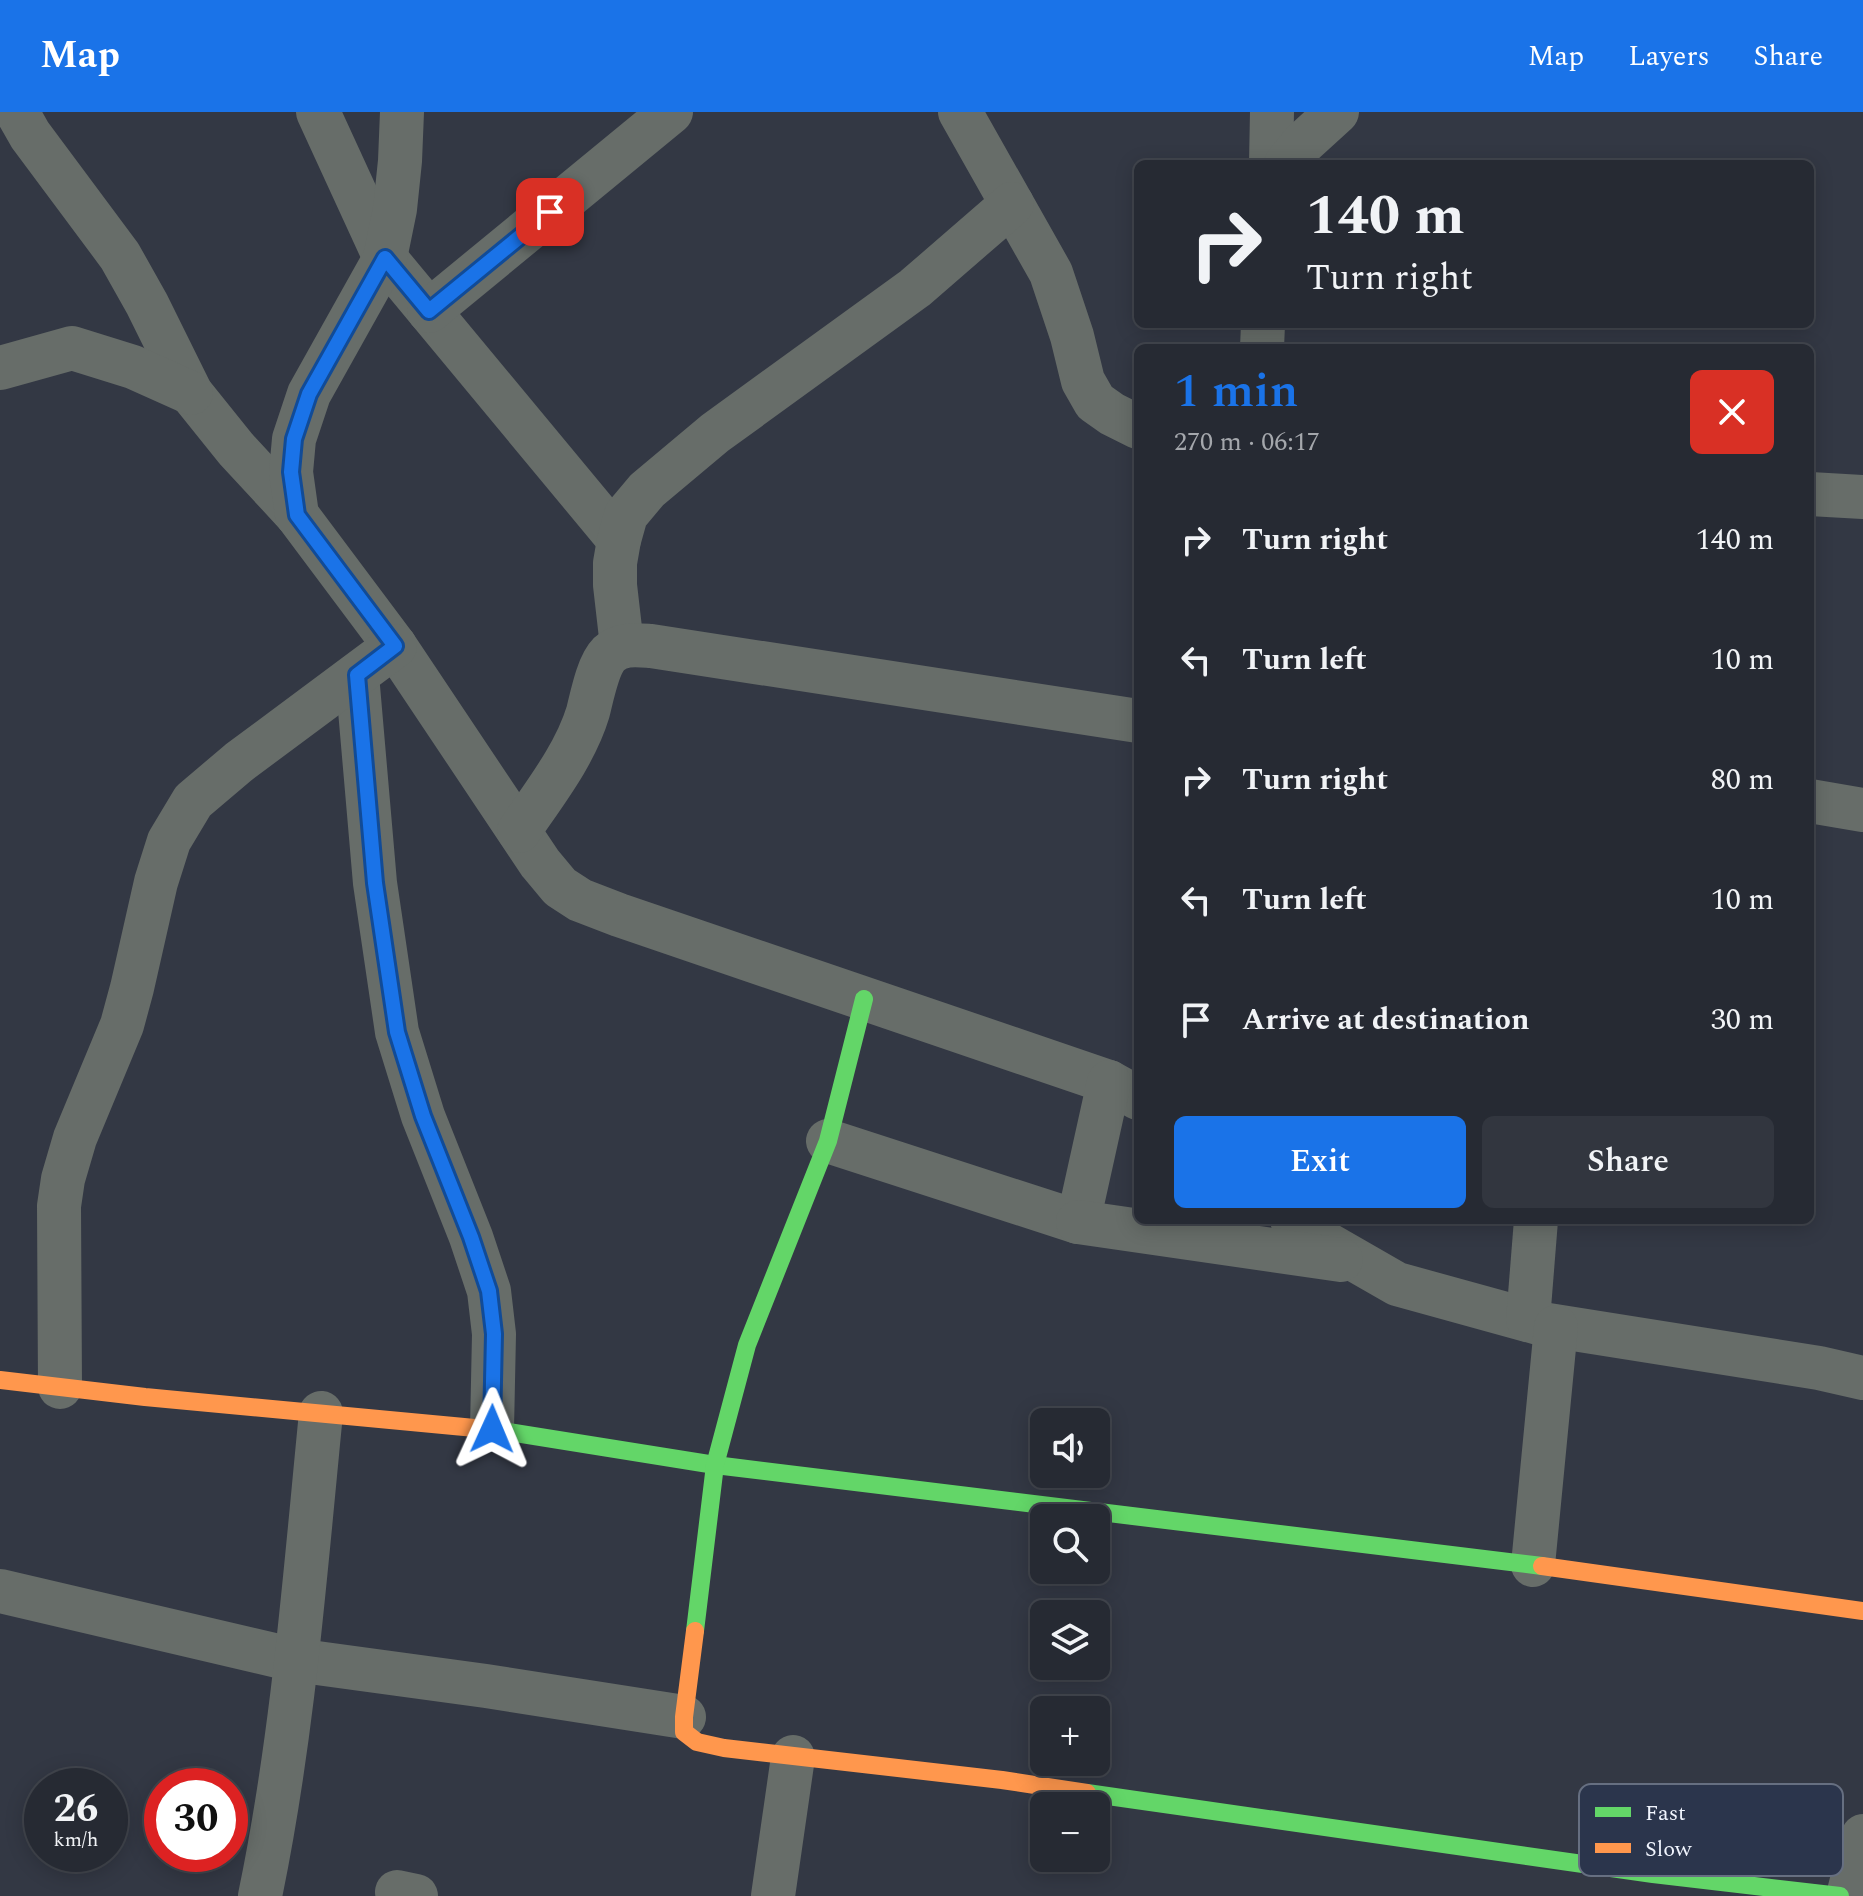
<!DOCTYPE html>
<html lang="en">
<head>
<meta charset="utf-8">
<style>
	:root { --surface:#262a33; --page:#32363f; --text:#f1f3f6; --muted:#a4a7ac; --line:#42464e; --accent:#1a73e8 }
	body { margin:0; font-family:Spectral,serif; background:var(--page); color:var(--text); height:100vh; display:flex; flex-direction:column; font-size:30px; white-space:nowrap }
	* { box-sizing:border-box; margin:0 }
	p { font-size:26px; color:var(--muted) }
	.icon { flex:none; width:44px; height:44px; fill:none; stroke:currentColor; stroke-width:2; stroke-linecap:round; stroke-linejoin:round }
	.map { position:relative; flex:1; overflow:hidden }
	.drawer { position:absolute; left:1134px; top:232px; width:680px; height:880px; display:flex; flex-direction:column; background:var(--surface); border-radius:12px; box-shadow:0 4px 20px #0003,0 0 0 2px var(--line) }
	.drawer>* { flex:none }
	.hud { position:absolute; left:1134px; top:48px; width:680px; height:168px; border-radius:12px; box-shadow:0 4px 20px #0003,0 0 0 2px var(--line); background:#262a33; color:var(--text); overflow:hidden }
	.fabs { position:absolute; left:1030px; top:1296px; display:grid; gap:16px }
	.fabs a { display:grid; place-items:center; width:80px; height:80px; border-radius:12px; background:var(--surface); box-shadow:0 4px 20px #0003,0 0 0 2px var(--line); font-size:40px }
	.speed { position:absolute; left:24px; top:1656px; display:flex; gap:16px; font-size:40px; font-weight:700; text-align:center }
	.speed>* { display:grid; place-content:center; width:104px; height:104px; border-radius:50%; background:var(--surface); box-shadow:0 4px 20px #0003,0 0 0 2px var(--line); line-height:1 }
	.speed small { font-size:20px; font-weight:400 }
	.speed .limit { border:12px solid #d22; background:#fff; color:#111 }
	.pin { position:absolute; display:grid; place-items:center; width:68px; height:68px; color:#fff; margin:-34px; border-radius:16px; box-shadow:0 4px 12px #0006 }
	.me { position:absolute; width:88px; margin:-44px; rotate:1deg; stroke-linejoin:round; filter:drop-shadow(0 0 6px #0008) }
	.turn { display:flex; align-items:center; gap:28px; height:168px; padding:0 40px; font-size:36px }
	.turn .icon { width:104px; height:104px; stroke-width:2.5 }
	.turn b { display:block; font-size:56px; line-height:68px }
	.round { display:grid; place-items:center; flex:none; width:84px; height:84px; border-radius:12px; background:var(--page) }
	.overview { display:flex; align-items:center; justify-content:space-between; height:136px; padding:0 40px }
	h1 { font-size:48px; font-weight:600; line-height:60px; color:var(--accent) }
	.button { display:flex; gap:16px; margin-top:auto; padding:16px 40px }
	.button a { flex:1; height:92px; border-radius:12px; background:var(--accent); color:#fff; font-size:32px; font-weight:600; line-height:92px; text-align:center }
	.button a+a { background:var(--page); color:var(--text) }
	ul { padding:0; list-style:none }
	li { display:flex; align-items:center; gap:24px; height:120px; padding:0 40px }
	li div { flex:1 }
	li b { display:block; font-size:30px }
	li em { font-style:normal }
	header { display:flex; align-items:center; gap:48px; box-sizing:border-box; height:112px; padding:0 40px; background:var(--accent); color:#fff }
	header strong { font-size:38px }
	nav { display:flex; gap:44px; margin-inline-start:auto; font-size:28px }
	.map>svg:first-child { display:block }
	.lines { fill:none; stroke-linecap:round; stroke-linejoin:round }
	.street { stroke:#676d69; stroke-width:44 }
	.fast { stroke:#63d668; stroke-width:18 }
	.slow { stroke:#ff974d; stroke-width:18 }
	.route-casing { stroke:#114b97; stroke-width:20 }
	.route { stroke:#1a73e8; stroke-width:14 }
	.key { fill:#2b354c; stroke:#666f81; stroke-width:2 }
	.key-label { font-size:22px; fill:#f1f5fe }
</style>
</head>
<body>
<header>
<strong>Map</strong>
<nav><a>Map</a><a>Layers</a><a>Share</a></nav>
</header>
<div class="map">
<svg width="1863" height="1784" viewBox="0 0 1863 1784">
	<rect width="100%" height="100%" fill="#333844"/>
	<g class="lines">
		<g class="street">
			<path d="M 17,0 L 30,23 L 120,144 L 147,192 L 191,281 L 236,337 L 297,403"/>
			<path d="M 318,0 L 385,146 L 619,428"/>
			<path d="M 402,0 L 400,49 L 395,97 L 385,146 L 309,282 L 294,327 L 291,360 L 297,403 L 395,534 L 540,751 L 560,775 L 580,788 L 619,803 L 1109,970 L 1138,986"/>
			<path d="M 960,0 L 1051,161 L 1072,224 L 1083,269 L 1095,290 L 1112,302 L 1138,315"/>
			<path d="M 1271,52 L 1272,0"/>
			<path d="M 1286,52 L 1303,31 L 1337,0"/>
			<path d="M 429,199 L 671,0"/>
			<path d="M 1262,236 L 1263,212"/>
			<path d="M 0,256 L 72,236 L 133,255 L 191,281"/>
			<path d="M 1810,382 L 1863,385"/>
			<path d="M 622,534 L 615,473 L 615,451 L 619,428 L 626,403 L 647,378 L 715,321 L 915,176 L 1012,92"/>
			<path d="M 357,563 L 375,771 L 397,920 L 423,1004 L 471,1125 L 489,1179 L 494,1222 L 492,1317"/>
			<path d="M 1810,689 L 1863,698"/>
			<path d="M 519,719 C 544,682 575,643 588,600 C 592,584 598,553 609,542 C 621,531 636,533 651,534 L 1138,609"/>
			<path d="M 828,1029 L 1078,1110 L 1109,970"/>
			<path d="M 1292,1108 L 1303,1118 L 1397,1172 L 1542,1212 L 1819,1256 L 1863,1266"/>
			<path d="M 1078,1110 L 1341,1148"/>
			<path d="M 1528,1208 L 1536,1108"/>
			<path d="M 60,1275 L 59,1094 L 63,1067 L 75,1026 L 122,913 L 132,876 L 156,770 L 169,729 L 193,689 L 239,650 L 395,534"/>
			<path d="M 1533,1453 L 1556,1215"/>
			<path d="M 0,1479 L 295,1548 L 486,1574 L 684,1605"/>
			<path d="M 397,1780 L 416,1784"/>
			<path d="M 260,1784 C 293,1625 305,1462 321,1301"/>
			<path d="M 773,1784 L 793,1645"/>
			<path d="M 1848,1784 L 1863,1724"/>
		</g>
		<g class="fast">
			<path d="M 496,1318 L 715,1353 L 1542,1454"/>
			<path d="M 695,1519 L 715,1353 L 747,1233 L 828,1029 L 864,887"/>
			<path d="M 1087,1681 L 1653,1762 L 1840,1784"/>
		</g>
		<g class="slow">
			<path d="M 0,1268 L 145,1285 L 496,1318"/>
			<path d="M 1542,1454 L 1863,1499"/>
			<path d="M 695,1519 L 684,1605 L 684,1620 L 697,1630 L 724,1636 L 1002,1668 L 1087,1681"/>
		</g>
	</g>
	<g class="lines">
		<defs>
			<path id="route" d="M 492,1317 L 494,1222 L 489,1179 L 471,1125 L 423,1004 L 397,920 L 375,771 L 357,563 L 395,534 L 297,403 L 291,360 L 294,327 L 309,282 L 385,146 L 429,199 L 550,100"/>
		</defs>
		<use href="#route" class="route-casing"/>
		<use href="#route" class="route"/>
	</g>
	<rect x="1579" y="1672" width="264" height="92" rx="12" class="key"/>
	<rect x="1595" y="1695" width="36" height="10" fill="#63d668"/>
	<rect x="1595" y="1731" width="36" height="10" fill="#ff974d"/>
	<g class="key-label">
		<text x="1645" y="1708">Fast</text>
		<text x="1645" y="1744">Slow</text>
	</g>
</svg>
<div class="fabs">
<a><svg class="icon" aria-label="sound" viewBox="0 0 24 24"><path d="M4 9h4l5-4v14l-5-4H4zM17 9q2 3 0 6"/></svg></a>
<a><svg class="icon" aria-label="search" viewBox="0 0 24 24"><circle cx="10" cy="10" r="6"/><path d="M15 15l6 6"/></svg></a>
<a><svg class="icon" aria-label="layers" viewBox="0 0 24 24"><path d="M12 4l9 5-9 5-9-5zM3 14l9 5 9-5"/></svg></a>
<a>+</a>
<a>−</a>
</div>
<div class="speed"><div>26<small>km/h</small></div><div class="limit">30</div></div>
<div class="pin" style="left:550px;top:100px;background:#d93025"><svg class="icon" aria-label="arrive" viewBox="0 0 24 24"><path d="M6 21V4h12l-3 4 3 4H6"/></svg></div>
<svg class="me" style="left:492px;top:1317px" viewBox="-20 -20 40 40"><path d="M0-17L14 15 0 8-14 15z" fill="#1a73e8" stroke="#fff" stroke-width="4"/></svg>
<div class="hud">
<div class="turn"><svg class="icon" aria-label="right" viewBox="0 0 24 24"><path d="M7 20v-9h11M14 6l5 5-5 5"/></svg><div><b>140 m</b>Turn right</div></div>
</div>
<section class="drawer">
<div class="overview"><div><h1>1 min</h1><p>270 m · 06:17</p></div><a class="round" style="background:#d93025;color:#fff"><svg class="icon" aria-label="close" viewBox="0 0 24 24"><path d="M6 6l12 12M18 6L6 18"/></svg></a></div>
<ul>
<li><svg class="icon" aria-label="right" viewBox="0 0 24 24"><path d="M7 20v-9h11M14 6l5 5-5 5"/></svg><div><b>Turn right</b></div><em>140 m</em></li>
<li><svg class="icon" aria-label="left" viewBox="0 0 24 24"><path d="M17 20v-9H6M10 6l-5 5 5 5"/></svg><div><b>Turn left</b></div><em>10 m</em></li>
<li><svg class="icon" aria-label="right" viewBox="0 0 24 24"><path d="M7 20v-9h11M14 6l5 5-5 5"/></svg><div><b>Turn right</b></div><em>80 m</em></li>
<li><svg class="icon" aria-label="left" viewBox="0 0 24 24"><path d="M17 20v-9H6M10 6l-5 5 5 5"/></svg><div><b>Turn left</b></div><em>10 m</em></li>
<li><svg class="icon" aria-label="arrive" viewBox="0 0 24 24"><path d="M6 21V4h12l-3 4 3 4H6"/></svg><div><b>Arrive at destination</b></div><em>30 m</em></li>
</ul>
<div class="button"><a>Exit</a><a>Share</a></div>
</section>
</div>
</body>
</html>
